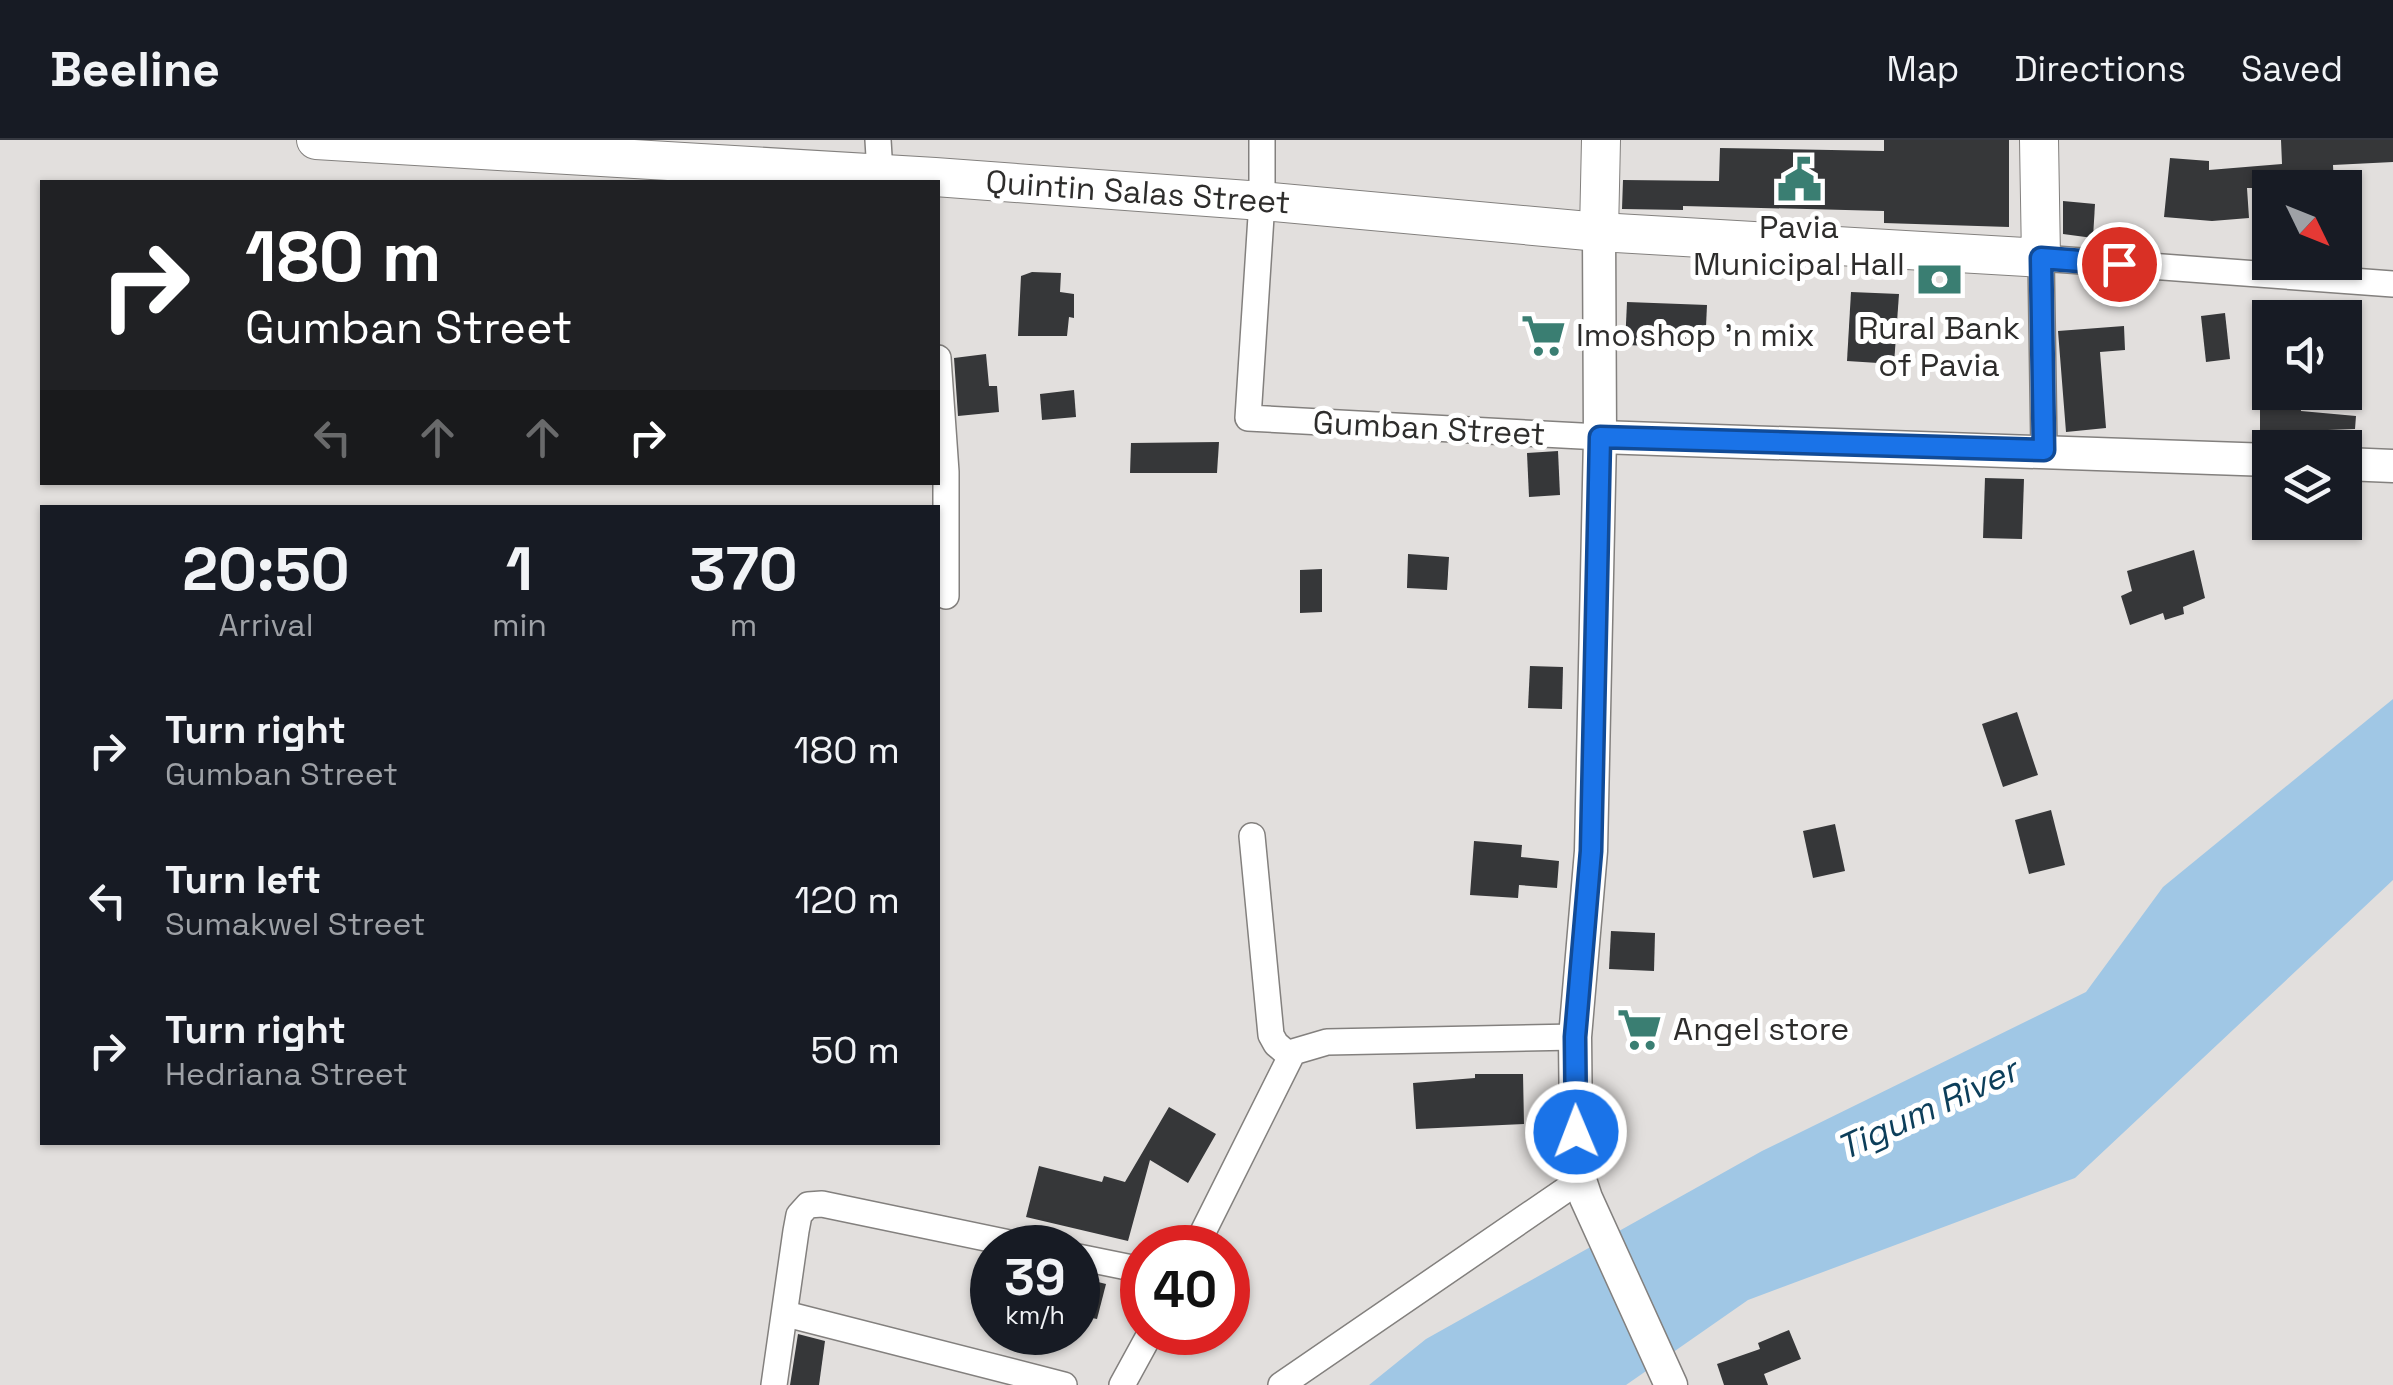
<!DOCTYPE html>
<html lang="en">
<head>
<meta charset="utf-8">
<style>
	:root { --surface:#171b24; --page:#242831; --text:#f1f3f6; --muted:#9ea1a6; --line:#363941 }
	body { margin:0; font-family:"Space Grotesk",sans-serif; background:var(--page); color:var(--text); height:100vh; display:flex; flex-direction:column; font-size:38px; white-space:nowrap }
	* { box-sizing:border-box; margin:0 }
	p { font-size:32px; color:var(--muted) }
	.icon { flex:none; width:55px; height:55px; fill:none; stroke:currentColor; stroke-width:2; stroke-linecap:round; stroke-linejoin:round }
	.map { position:relative; flex:1; overflow:hidden }
	.drawer { position:absolute; left:40px; top:365px; width:900px; height:640px; display:flex; flex-direction:column; background:var(--surface); border-radius:0px; box-shadow:0 2px 8px #0004 }
	.drawer>* { flex:none }
	.guide { position:absolute; left:40px; top:40px; width:900px; height:305px; border-radius:0px; box-shadow:0 2px 8px #0004; background:#202124; color:#fff; overflow:hidden }
	.needle { width:65px; rotate:133deg }
	.buttons { position:absolute; left:2252px; top:30px; display:grid; gap:20px }
	.buttons a { display:grid; place-items:center; width:110px; height:110px; border-radius:0px; background:var(--surface); box-shadow:0 2px 8px #0004; font-size:50px }
	.speed { position:absolute; left:970px; top:1085px; display:flex; gap:20px; font-size:50px; font-weight:700; text-align:center }
	.speed>* { display:grid; place-content:center; width:130px; height:130px; border-radius:50%; background:var(--surface); box-shadow:0 2px 8px #0004; line-height:1 }
	.speed small { font-size:25px; font-weight:400 }
	.speed .limit { border:15px solid #d22; background:#fff; color:#111 }
	.pin { position:absolute; display:grid; place-items:center; width:85px; height:85px; color:#fff; margin:-42px; border:5px solid #fff; border-radius:50%; box-shadow:0 2px 10px #0007 }
	.me { position:absolute; width:110px; margin:-55px; rotate:359deg; stroke-linejoin:round; filter:drop-shadow(0 0 8px #0008) }
	.turn { display:flex; align-items:center; gap:35px; height:210px; padding:0 40px; font-size:45px }
	.turn .icon { width:130px; height:130px; stroke-width:2.5 }
	.turn b { display:block; font-size:70px; line-height:85px }
	.lanes { display:flex; align-items:center; height:95px; padding:0 40px; background:#0003; justify-content:center; gap:50px; direction:ltr }
	.lanes .off { opacity:.35 }
	.eta { display:flex; justify-content:space-evenly; align-items:center; height:170px; text-align:center }
	.eta b { font-size:60px; font-weight:600; line-height:70px }
	ul { padding:0; list-style:none }
	li { display:flex; align-items:center; gap:30px; height:150px; padding:0 40px }
	li div { flex:1 }
	li b { display:block; font-size:38px }
	li em { font-style:normal }
	header { display:flex; align-items:center; gap:60px; box-sizing:border-box; height:140px; padding:0 50px; background:var(--surface); border-bottom:2px solid var(--line) }
	header strong { font-size:48px }
	nav { display:flex; gap:55px; margin-inline-start:auto; font-size:35px }
	.map>svg:first-child { display:block }
	.water { fill:#a0c7e5 }
	.building { fill:#363739 }
	.lines { fill:none; stroke-linecap:round; stroke-linejoin:round }
	.minor-casing { stroke:#83807e; stroke-width:28 }
	.tertiary-casing { stroke:#83807e; stroke-width:35 }
	.secondary-casing { stroke:#83807e; stroke-width:40 }
	.minor { stroke:#fff; stroke-width:25 }
	.tertiary { stroke:#fff; stroke-width:32 }
	.secondary { stroke:#fff; stroke-width:38 }
	.route-casing { stroke:#114b97; stroke-width:25 }
	.route { stroke:#1a73e8; stroke-width:18 }
	.labels { text-anchor:middle; stroke-width:10; stroke-linejoin:round; paint-order:stroke }
	.street-label { font-size:32px; fill:#2e2d2c; stroke:#fff }
	.poi-label { font-size:32px; fill:#2e2d2c; stroke:#fff }
	.water-label { font-size:35px; font-style:italic; fill:#0c3e5a; stroke:#fff }
</style>
</head>
<body>
<header>
<strong>Beeline</strong>
<nav><a>Map</a><a>Directions</a><a>Saved</a></nav>
</header>
<div class="map">
<svg width="2393" height="1245" viewBox="0 0 2393 1245">
	<rect width="100%" height="100%" fill="#e2dfdd"/>
	<path class="water" d="M 2393,559 L 2393,740 L 2075,1038 L 1748,1160 L 1626,1245 L 1369,1245 L 1426,1199 L 1762,1011 L 2086,852 L 2163,747 Z"/>
	<g class="building">
		<path d="M 1884,0 L 2009,0 L 2009,87 L 1884,83 L 1884,71 L 1683,66 L 1683,70 L 1622,69 L 1623,40 L 1719,41 L 1720,8 L 1884,11 Z"/>
		<path d="M 2281,0 L 2393,0 L 2393,22 L 2333,25 L 2334,48 L 2247,48 L 2249,78 L 2212,81 L 2164,77 L 2170,18 L 2209,21 L 2209,30 L 2282,24 Z"/>
		<path d="M 2063,61 L 2095,64 L 2093,98 L 2063,94 Z"/>
		<path d="M 1032,132 L 1061,133 L 1060,152 L 1074,154 L 1074,178 L 1069,177 L 1067,196 L 1018,196 L 1021,136 Z"/>
		<path d="M 1851,152 L 1899,154 L 1894,224 L 1847,221 Z"/>
		<path d="M 1627,162 L 1707,165 L 1705,208 L 1625,205 Z"/>
		<path d="M 2225,173 L 2230,219 L 2206,222 L 2201,176 Z"/>
		<path d="M 2124,186 L 2125,210 L 2100,212 L 2106,288 L 2066,292 L 2058,191 Z"/>
		<path d="M 986,214 L 989,246 L 997,246 L 999,272 L 958,276 L 954,218 Z"/>
		<path d="M 1074,250 L 1076,277 L 1042,280 L 1040,254 Z"/>
		<path d="M 2260,252 L 2300,252 L 2301,271 L 2356,276 L 2355,289 L 2328,290 L 2327,301 L 2304,299 L 2305,291 L 2260,292 Z"/>
		<path d="M 1219,302 L 1217,333 L 1130,333 L 1131,303 Z"/>
		<path d="M 1558,311 L 1560,355 L 1529,357 L 1527,313 Z"/>
		<path d="M 1985,338 L 2024,339 L 2022,399 L 1983,398 Z"/>
		<path d="M 2194,410 L 2205,458 L 2183,467 L 2184,474 L 2165,480 L 2163,473 L 2130,485 L 2121,456 L 2132,451 L 2127,431 Z"/>
		<path d="M 1408,414 L 1449,417 L 1447,450 L 1407,448 Z"/>
		<path d="M 1322,429 L 1322,472 L 1300,473 L 1300,430 Z"/>
		<path d="M 1530,526 L 1563,527 L 1562,569 L 1528,568 Z"/>
		<path d="M 2017,572 L 2038,635 L 2003,647 L 1982,584 Z"/>
		<path d="M 2051,670 L 2065,725 L 2029,734 L 2015,680 Z"/>
		<path d="M 1835,684 L 1845,731 L 1813,738 L 1803,691 Z"/>
		<path d="M 1474,701 L 1522,705 L 1521,717 L 1559,721 L 1557,748 L 1519,745 L 1518,758 L 1470,755 Z"/>
		<path d="M 1611,791 L 1655,793 L 1654,831 L 1609,829 Z"/>
		<path d="M 1475,934 L 1523,934 L 1524,984 L 1416,989 L 1413,943 L 1475,938 Z"/>
		<path d="M 1169,967 L 1216,994 L 1188,1043 L 1150,1020 L 1128,1101 L 1026,1077 L 1039,1026 L 1102,1042 L 1104,1036 L 1125,1042 Z"/>
		<path d="M 1078,1137 L 1106,1144 L 1097,1179 L 1078,1175 Z"/>
		<path d="M 1789,1190 L 1801,1219 L 1764,1234 L 1768,1245 L 1724,1245 L 1717,1224 L 1760,1209 L 1758,1203 Z"/>
		<path d="M 798,1194 L 825,1201 L 819,1245 L 790,1245 Z"/>
	</g>
	<g class="lines">
		<defs>
			<g id="minor">
				<path d="M 878,0 L 880,33"/>
				<path d="M 1262,0 L 1262,61 L 1248,278 L 1600,297"/>
				<path d="M 938,218 L 946,332 L 946,456"/>
				<path d="M 2044,310 L 2041,118 L 2393,144"/>
				<path d="M 1252,696 L 1271,895 L 1276,904 L 1290,916"/>
				<path d="M 1195,1108 L 1293,912 L 1327,902 L 1575,897"/>
				<path d="M 1078,1117 L 1142,1130"/>
				<path d="M 786,1174 L 1064,1245"/>
				<path d="M 774,1245 L 796,1091 L 799,1075 L 808,1065 L 822,1064 L 1034,1108"/>
				<path d="M 1122,1245 L 1151,1192"/>
				<path d="M 1281,1245 L 1580,1040"/>
			</g>
			<g id="tertiary">
				<path d="M 1599,92 L 1600,297 L 1591,711 L 1575,897 L 1576,992 L 1580,1040 L 1586,1058 L 1671,1245"/>
				<path d="M 1600,297 L 2270,320"/>
				<path d="M 2345,324 L 2393,326"/>
			</g>
			<g id="secondary">
				<path d="M 316,0 L 935,37 L 1262,61 L 1599,92 L 2041,118 L 2039,0"/>
				<path d="M 1599,92 L 1601,0"/>
			</g>
		</defs>
		<use href="#minor" class="minor-casing"/>
		<use href="#tertiary" class="tertiary-casing"/>
		<use href="#secondary" class="secondary-casing"/>
		<use href="#minor" class="minor"/>
		<use href="#tertiary" class="tertiary"/>
		<use href="#secondary" class="secondary"/>
	</g>
	<g class="lines">
		<defs>
			<path id="route" d="M 1576,992 L 1575,897 L 1591,711 L 1600,297 L 2044,310 L 2041,118 L 2119,124"/>
		</defs>
		<use href="#route" class="route-casing"/>
		<use href="#route" class="route"/>
	</g>
	<defs>
		<symbol id="civic-bare" viewBox="-9 -9 18 18"><path d="M-.6-6.5H3V-4.5H.6V-3L4-1V1h2V6H-6V1h2V-1L-.6-3ZM-1.2 2.5V6h2.4V2.5Z" fill="#3a7e72" stroke="#fff" stroke-width="2.5" paint-order="stroke"/></symbol>
		<symbol id="bank-bare" viewBox="-9 -9 18 18"><path d="M-6-4H6V4H-6ZM0-2.3a2.3 2.3 0 1 0 0 4.6a2.3 2.3 0 1 0 0-4.6Z" fill="#3a7e72" stroke="#fff" stroke-width="2.5" paint-order="stroke"/></symbol>
		<symbol id="supermarket-bare" viewBox="-9 -9 18 18"><path d="M-6-5.5h2.5l.6 2H6L4.5 2H-2.5L-4.4-4H-6ZM-1.5 3.2a1.3 1.3 0 1 0 .1 0ZM3 3.2a1.3 1.3 0 1 0 .1 0Z" fill="#3a7e72" stroke="#fff" stroke-width="2.5" paint-order="stroke"/></symbol>
	</defs>
	<g fill-rule="evenodd">
		<use href="#civic-bare" x="1768" y="8" width="63" height="63"/>
		<use href="#bank-bare" x="1908" y="108" width="63" height="63"/>
		<use href="#supermarket-bare" x="1512" y="164" width="63" height="63"/>
		<use href="#supermarket-bare" x="1608" y="858" width="63" height="63"/>
	</g>
	<g class="labels">
		<g class="street-label">
			<text transform="translate(1138 52) rotate(4)" y="11">Quintin Salas Street</text>
			<text transform="translate(1429 288) rotate(3)" y="11">Gumban Street</text>
		</g>
		<g class="poi-label">
			<text x="1799" y="98">Pavia<tspan x="1799" dy="37">Municipal Hall</tspan></text>
			<text x="1939" y="199">Rural Bank<tspan x="1939" dy="37">of Pavia</tspan></text>
			<text x="1576" y="206" text-anchor="start">Imo shop 'n mix</text>
			<text x="1673" y="900" text-anchor="start">Angel store</text>
		</g>
		<g class="water-label">
			<text transform="translate(1927 969) rotate(-25)" y="12">Tigum River</text>
		</g>
	</g>
</svg>
<div class="buttons">
<a><svg class="needle" viewBox="-14 -14 28 28"><path d="M0-13l5 13h-10z" fill="#e53935"/><path d="M0 13l5-13h-10z" fill="#9ea1a6"/></svg></a>
<a><svg class="icon" aria-label="sound" viewBox="0 0 24 24"><path d="M4 9h4l5-4v14l-5-4H4zM17 9q2 3 0 6"/></svg></a>
<a><svg class="icon" aria-label="layers" viewBox="0 0 24 24"><path d="M12 4l9 5-9 5-9-5zM3 14l9 5 9-5"/></svg></a>
</div>
<div class="speed"><div>39<small>km/h</small></div><div class="limit">40</div></div>
<div class="pin" style="left:2119px;top:124px;background:#d93025"><svg class="icon" aria-label="arrive" viewBox="0 0 24 24"><path d="M6 21V4h12l-3 4 3 4H6"/></svg></div>
<svg class="me" style="left:1576px;top:992px" viewBox="-20 -20 40 40"><circle r="17" fill="#1a73e8" stroke="#fff" stroke-width="3"/><path d="M0-11L8 9 0 5-8 9z" fill="#fff"/></svg>
<div class="guide">
<div class="turn"><svg class="icon" aria-label="right" viewBox="0 0 24 24"><path d="M7 20v-9h11M14 6l5 5-5 5"/></svg><div><b>180 m</b>Gumban Street</div></div>
<div class="lanes"><svg class="icon off" aria-label="left" viewBox="0 0 24 24"><path d="M17 20v-9H6M10 6l-5 5 5 5"/></svg><svg class="icon off" aria-label="ahead" viewBox="0 0 24 24"><path d="M12 20V5M6 11l6-6 6 6"/></svg><svg class="icon off" aria-label="ahead" viewBox="0 0 24 24"><path d="M12 20V5M6 11l6-6 6 6"/></svg><svg class="icon" aria-label="right" viewBox="0 0 24 24"><path d="M7 20v-9h11M14 6l5 5-5 5"/></svg></div>
</div>
<section class="drawer">
<div class="eta">
<div><b>20:50</b><p>Arrival</p></div>
<div><b>1</b><p>min</p></div>
<div><b>370</b><p>m</p></div>
</div>
<ul>
<li><svg class="icon" aria-label="right" viewBox="0 0 24 24"><path d="M7 20v-9h11M14 6l5 5-5 5"/></svg><div><b>Turn right</b><p>Gumban Street</p></div><em>180 m</em></li>
<li><svg class="icon" aria-label="left" viewBox="0 0 24 24"><path d="M17 20v-9H6M10 6l-5 5 5 5"/></svg><div><b>Turn left</b><p>Sumakwel Street</p></div><em>120 m</em></li>
<li><svg class="icon" aria-label="right" viewBox="0 0 24 24"><path d="M7 20v-9h11M14 6l5 5-5 5"/></svg><div><b>Turn right</b><p>Hedriana Street</p></div><em>50 m</em></li>
</ul>
</section>
</div>
</body>
</html>
